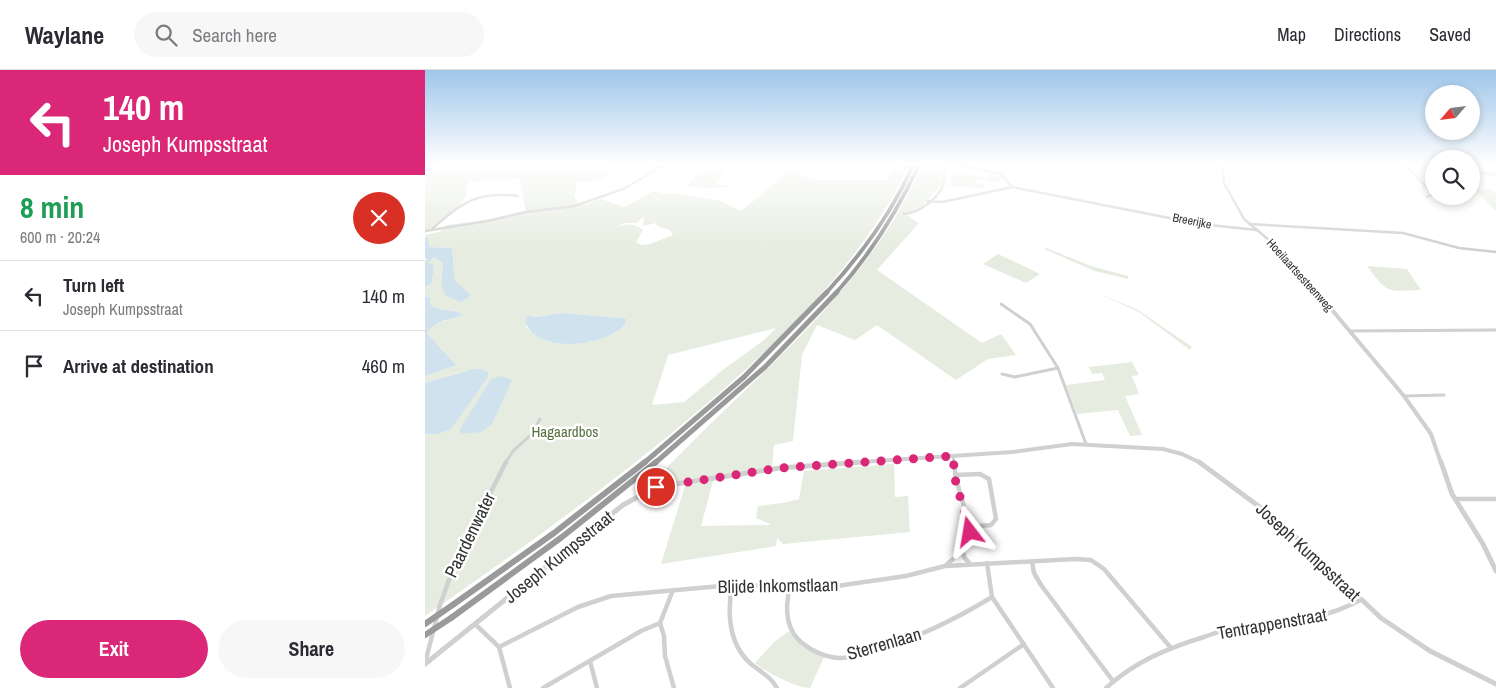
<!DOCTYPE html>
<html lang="en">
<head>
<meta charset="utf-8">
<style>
	:root { --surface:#fff; --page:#f7f7f7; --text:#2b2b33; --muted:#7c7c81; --line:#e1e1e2; --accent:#db2777 }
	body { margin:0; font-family:"Archivo Narrow",sans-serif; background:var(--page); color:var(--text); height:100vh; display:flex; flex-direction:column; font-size:19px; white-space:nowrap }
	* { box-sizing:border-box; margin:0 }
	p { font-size:16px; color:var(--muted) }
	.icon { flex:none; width:28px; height:28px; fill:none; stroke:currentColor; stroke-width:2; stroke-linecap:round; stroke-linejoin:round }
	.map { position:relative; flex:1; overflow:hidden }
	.details { display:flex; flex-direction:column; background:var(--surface); width:425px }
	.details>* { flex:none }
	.guide { background:#db2777; color:#fff; overflow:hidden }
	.needle { width:32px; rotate:242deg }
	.controls { position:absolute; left:1000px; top:15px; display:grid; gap:10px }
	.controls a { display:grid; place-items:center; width:55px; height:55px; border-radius:50%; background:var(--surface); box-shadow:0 2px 8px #0003; font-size:25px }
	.pin { position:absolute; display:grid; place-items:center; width:42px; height:42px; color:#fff; margin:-21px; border:2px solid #fff; border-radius:50%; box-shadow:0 1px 5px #0007 }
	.me { position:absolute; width:55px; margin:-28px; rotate:346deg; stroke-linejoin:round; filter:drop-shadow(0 0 4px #0008) }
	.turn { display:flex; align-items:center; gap:18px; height:105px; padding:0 20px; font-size:22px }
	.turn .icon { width:65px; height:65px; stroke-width:2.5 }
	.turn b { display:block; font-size:35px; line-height:42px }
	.round { display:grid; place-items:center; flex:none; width:52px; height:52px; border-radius:26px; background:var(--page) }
	.headline { display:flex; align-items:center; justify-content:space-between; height:85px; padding:0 20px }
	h1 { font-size:30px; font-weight:700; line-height:38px; color:#1e9e55 }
	.action { display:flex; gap:10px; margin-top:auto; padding:10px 20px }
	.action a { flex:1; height:58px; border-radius:30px; background:var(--accent); color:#fff; font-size:20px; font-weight:700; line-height:58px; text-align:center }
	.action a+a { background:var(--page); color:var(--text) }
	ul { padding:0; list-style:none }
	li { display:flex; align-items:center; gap:15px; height:70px; padding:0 20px; border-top:1px solid var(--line) }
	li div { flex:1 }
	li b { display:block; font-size:19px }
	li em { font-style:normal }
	header { display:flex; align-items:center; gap:30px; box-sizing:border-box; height:70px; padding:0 25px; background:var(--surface); border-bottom:1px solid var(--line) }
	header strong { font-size:24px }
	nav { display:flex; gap:28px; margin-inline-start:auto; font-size:18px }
	.search { width:350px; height:45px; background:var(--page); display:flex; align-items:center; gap:12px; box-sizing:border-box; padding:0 18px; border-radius:28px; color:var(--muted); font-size:19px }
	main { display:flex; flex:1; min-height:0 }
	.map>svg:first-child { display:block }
	.green { fill:#e6ecdf; fill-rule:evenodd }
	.water { fill:#cfe2ee }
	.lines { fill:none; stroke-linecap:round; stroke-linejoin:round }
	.minor-far2 { stroke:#d0d0d0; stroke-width:2.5 }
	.minor-far1 { stroke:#d0d0d0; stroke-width:3 }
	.minor { stroke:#d0d0d0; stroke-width:4.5 }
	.tertiary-far2 { stroke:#d0d0d0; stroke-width:2.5 }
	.tertiary-far1 { stroke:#d0d0d0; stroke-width:4 }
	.tertiary { stroke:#d0d0d0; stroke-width:5 }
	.motorway-far2 { stroke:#9a9a9a; stroke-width:4 }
	.motorway-far1 { stroke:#9a9a9a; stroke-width:5 }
	.motorway { stroke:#9a9a9a; stroke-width:6 }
	.motorway-bridge { stroke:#9a9a9a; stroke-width:6 }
	.route { stroke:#db2777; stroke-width:9; stroke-dasharray:0 16.2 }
	.labels { text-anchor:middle; stroke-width:5; stroke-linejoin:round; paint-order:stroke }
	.far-street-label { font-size:12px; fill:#333; stroke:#fff }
	.park-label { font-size:15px; fill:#56703f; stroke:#fff }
	.near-street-label { font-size:18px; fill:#333; stroke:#fff }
</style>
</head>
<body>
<header>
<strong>Waylane</strong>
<div class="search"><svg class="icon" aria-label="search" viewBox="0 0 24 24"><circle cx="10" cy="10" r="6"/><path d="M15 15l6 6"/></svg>Search here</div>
<nav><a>Map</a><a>Directions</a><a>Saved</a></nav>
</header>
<main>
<section class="details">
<div class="guide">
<div class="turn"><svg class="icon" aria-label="left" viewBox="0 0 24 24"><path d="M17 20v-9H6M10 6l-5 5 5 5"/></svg><div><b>140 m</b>Joseph Kumpsstraat</div></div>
</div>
<div class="headline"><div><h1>8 min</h1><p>600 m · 20:24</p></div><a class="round" style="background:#d93025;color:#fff"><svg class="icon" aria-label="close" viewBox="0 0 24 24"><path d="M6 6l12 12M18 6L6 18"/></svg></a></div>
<ul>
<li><svg class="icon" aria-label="left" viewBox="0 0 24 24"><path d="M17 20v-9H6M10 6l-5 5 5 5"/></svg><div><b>Turn left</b><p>Joseph Kumpsstraat</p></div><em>140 m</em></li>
<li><svg class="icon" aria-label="arrive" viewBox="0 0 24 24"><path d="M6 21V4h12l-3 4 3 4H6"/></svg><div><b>Arrive at destination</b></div><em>460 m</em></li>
</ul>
<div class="action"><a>Exit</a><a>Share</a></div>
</section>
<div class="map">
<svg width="1071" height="618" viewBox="0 0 1071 618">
	<rect width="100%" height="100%" fill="#fff"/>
	<g class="green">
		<path d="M 14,95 L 171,95 L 192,98 C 186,104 178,110 169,111 C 163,112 159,109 152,113 L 149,126 L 154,134 L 159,135 L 176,129 L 199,137 L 229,121 L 240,124 L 248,123 L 295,131 L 316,141 L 366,100 L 388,110 L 462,110 L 469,95 L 484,95 C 434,200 343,283 254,357 C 173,424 87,486 0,546 L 0,364 L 12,364 L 56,299 C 37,299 19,309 0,313 L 0,306 L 30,295 L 1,264 C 8,251 25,250 37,246 C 29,237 14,243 5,234 L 5,227 L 0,227 L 0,217 L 7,213 L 9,195 L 2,194 L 9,187 L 18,193 L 16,214 L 30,211 L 27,178 L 5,177 L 0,165 L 14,162 L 22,155 L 70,149 L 101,141 L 94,108 L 43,112 L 39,122 L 43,121 C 36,140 16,153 0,163 L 0,104 L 11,103 ZM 219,145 L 218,156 L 231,153 L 232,156 L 245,160 L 248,165 L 225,174 L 216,175 L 211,172 L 218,160 C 209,153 202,154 192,156 L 200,153 L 212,153 ZM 135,243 L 196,248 L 174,269 L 164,272 L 125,272 L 109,264 L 101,257 L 106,245 L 112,247 ZM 351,258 L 339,270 L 299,299 L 259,332 L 227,335 L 243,285 Z"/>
		<path d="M 497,95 L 518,95 L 517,114 L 497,136 L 480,144 L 494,153 L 452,200 L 557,273 L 576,264 L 591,285 L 563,289 L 531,310 L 452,255 L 430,270 L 392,255 L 377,285 L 368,371 L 349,375 L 347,397 L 234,415 L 234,406 C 326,308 443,222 497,95 Z"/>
		<path d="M 284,98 L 294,100 L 299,104 L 291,115 L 303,115 L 302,117 L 283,118 L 263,116 L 269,107 Z"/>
		<path d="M 525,102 L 562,108 L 565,102 L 577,105 L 580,109 L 575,109 L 574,113 L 552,110 L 551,113 L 559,114 L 558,118 L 524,116 L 526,107 Z"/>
		<path d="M 1048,118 L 1067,120 L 1071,124 L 1071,141 Z"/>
		<path d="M 621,178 L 666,196 L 703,206 L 703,209 L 670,201 L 619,179 Z"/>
		<path d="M 573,184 L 615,204 L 601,213 L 558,194 Z"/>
		<path d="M 942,196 L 982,199 L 996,220 C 961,221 964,225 942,196 Z"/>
		<path d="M 672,223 L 713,240 L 767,277 L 765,280 L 714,242 Z"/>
		<path d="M 707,292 L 714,305 L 707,306 L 714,324 L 700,326 L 717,365 L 705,366 L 693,340 L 652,344 L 641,315 L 680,310 L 677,303 L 667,304 L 664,297 Z"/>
		<path d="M 469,394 L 470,427 L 483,426 L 485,462 L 358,474 L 352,468 L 351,476 L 236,494 L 260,416 L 288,411 L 276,456 L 347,455 L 331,448 L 333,436 L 358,433 L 374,429 L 379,401 Z"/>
		<path d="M 364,561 L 378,577 L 399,587 L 385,618 C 371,618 341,602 330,593 L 348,573 Z"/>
	</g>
	<g class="water">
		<path d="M 2,167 L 5,177 L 27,178 L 30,211 L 46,225 L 36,232 L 20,225 L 16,214 L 18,193 L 9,187 L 3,193 L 9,195 L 7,213 L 0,217 L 0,191 L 3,189 L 0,189 L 0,168 Z"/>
		<path d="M 0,227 L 5,227 L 5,234 C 14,243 29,237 38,246 C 26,249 7,251 2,264 L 31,295 L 0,306 Z"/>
		<path d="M 135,243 L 196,248 L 201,249 L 200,254 C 182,277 108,285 100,250 L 103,245 L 112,247 Z"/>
		<path d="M 48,299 L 56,299 L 63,302 L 63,307 L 26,359 L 12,364 L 0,364 L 0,313 Z"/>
		<path d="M 76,306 L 87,310 L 67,354 L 56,362 L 36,364 L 35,359 L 66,309 Z"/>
	</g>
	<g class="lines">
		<g class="minor-far2">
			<path d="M 224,95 L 235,97"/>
			<path d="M 532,95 L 577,104 L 586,116 L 592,118 L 775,154 L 832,160"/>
			<path d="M 980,95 L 1008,124 L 1002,127"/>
			<path d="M 994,95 L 1009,96"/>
			<path d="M 1046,101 L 1071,105"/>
			<path d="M 503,131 L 517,132 L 588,117"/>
			<path d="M 479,144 C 494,143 516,127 519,112 C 520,106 518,101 519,95"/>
			<path d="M 824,154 L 978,163 L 1034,178 L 1071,182"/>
			<path d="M 8,158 C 37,132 53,121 93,126"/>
			<path d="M 0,161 L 62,151 L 101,142 L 150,136 L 198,119 L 240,95"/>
		</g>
		<g class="minor-far1">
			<path d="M 576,234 L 605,254 L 633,298 L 661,374"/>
			<path d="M 925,261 L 1071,260"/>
			<path d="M 577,304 L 590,307 L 633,298"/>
			<path d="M 979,326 L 1019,325"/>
			<path d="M 528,386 L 529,393"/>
			<path d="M 80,393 L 89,380 L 107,364 L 115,349"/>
		</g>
		<g class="minor">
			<path d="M 530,405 L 555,404 L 564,409 L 571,449 L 566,455 L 545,457"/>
			<path d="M 1030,429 L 1071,429"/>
			<path d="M 538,481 L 539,487 L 545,494"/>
			<path d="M 607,492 L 609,503 L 616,515 L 688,611"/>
			<path d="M 562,493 L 567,527 L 628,618"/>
			<path d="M 522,496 L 650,489 L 666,490 L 679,499 L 746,578"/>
			<path d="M 307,515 C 302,544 303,574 326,594 C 336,602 346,607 352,618"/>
			<path d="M 365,517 C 360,537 360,559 377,573 C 388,582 403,588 416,588 C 428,588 441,583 453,580 C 494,567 531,549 567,527"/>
			<path d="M 248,520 L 235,553 L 239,566 L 240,586 L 249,618"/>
			<path d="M 51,555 L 74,577 L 85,618"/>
			<path d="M 74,577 L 153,537 L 186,526 L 307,515 L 398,518 L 481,506 L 520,496 L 537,481 L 545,457 L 531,409 L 529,392"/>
			<path d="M 165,591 L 172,618"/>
			<path d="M 0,593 L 15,535 L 30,493 L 81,392"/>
			<path d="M 118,618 L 216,561 L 235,553"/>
			<path d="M 535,618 L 599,574"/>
			<path d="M 681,618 C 709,592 743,578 779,567 C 790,563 801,559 812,557 C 855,551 896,552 935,530"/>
		</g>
		<path class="tertiary-far2" d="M 797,95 L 799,113 L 819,149 L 851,176 L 893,223"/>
		<g class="tertiary-far1">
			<path d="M 892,222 L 979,326 L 1006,364 L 1016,393"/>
			<path d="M 421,393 L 587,382 L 647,374 L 738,379 L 757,384 L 776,393"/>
		</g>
		<g class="tertiary">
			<path d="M 774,392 L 855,452 L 956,548 L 1005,581 L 1071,614"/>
			<path d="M 1016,392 L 1027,424 L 1058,474 L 1071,501"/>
			<path d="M 0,594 L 198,435 L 231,417 L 355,398 L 439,392"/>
		</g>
		<g class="motorway-far2">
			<path d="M 401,223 C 436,185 467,143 488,95"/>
			<path d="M 411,223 C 445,185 472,142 494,95"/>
		</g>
		<g class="motorway-far1">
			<path d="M 219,393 L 319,307 L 402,222"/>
			<path d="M 230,393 L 340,297 L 412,222"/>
		</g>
		<g class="motorway">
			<path d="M 29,534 L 129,463 L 220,392"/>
			<path d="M 26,548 L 137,467 L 231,392"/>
		</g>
		<g class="motorway-bridge">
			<path d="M 0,554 L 29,534"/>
			<path d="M 0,565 L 26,548"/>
		</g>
	</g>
	<linearGradient id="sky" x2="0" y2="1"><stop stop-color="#9ec6ea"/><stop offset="0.52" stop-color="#fff"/><stop offset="1" stop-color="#fff" stop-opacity="0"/></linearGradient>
	<rect width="1071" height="181" fill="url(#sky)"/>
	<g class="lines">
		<path class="route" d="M 231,417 L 355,398 L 528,386 L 530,409 L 545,462"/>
	</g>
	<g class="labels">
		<g class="far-street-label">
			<text transform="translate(767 151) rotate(11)" y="4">Breerijke</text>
			<text transform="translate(875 205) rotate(48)" y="4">Hoeilaartsesteenweg</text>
		</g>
		<g class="park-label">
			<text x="140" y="367">Hagaardbos</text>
		</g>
		<g class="near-street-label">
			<text transform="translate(45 465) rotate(-64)" y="6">Paardenwater</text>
			<text transform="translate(883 482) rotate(43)" y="6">Joseph Kumpsstraat</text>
			<text transform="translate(134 487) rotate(-39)" y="6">Joseph Kumpsstraat</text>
			<text transform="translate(353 516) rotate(-1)" y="6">Blijde Inkomstlaan</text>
			<text transform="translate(847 554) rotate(-10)" y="6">Tentrappenstraat</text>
			<text transform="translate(459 574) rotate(-16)" y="6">Sterrenlaan</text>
		</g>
	</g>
</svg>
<div class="controls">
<a><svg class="needle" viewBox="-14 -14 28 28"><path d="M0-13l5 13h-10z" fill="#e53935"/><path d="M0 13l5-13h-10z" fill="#7c7c81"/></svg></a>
<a><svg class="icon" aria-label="search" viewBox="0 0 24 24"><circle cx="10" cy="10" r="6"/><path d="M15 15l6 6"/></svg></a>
</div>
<div class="pin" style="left:231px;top:417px;background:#d93025"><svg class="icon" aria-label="arrive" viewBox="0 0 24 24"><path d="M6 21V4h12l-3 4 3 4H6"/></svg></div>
<svg class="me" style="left:545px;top:462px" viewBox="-20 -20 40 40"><path d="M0-17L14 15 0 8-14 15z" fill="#db2777" stroke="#fff" stroke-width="4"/></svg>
</div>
</main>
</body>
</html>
